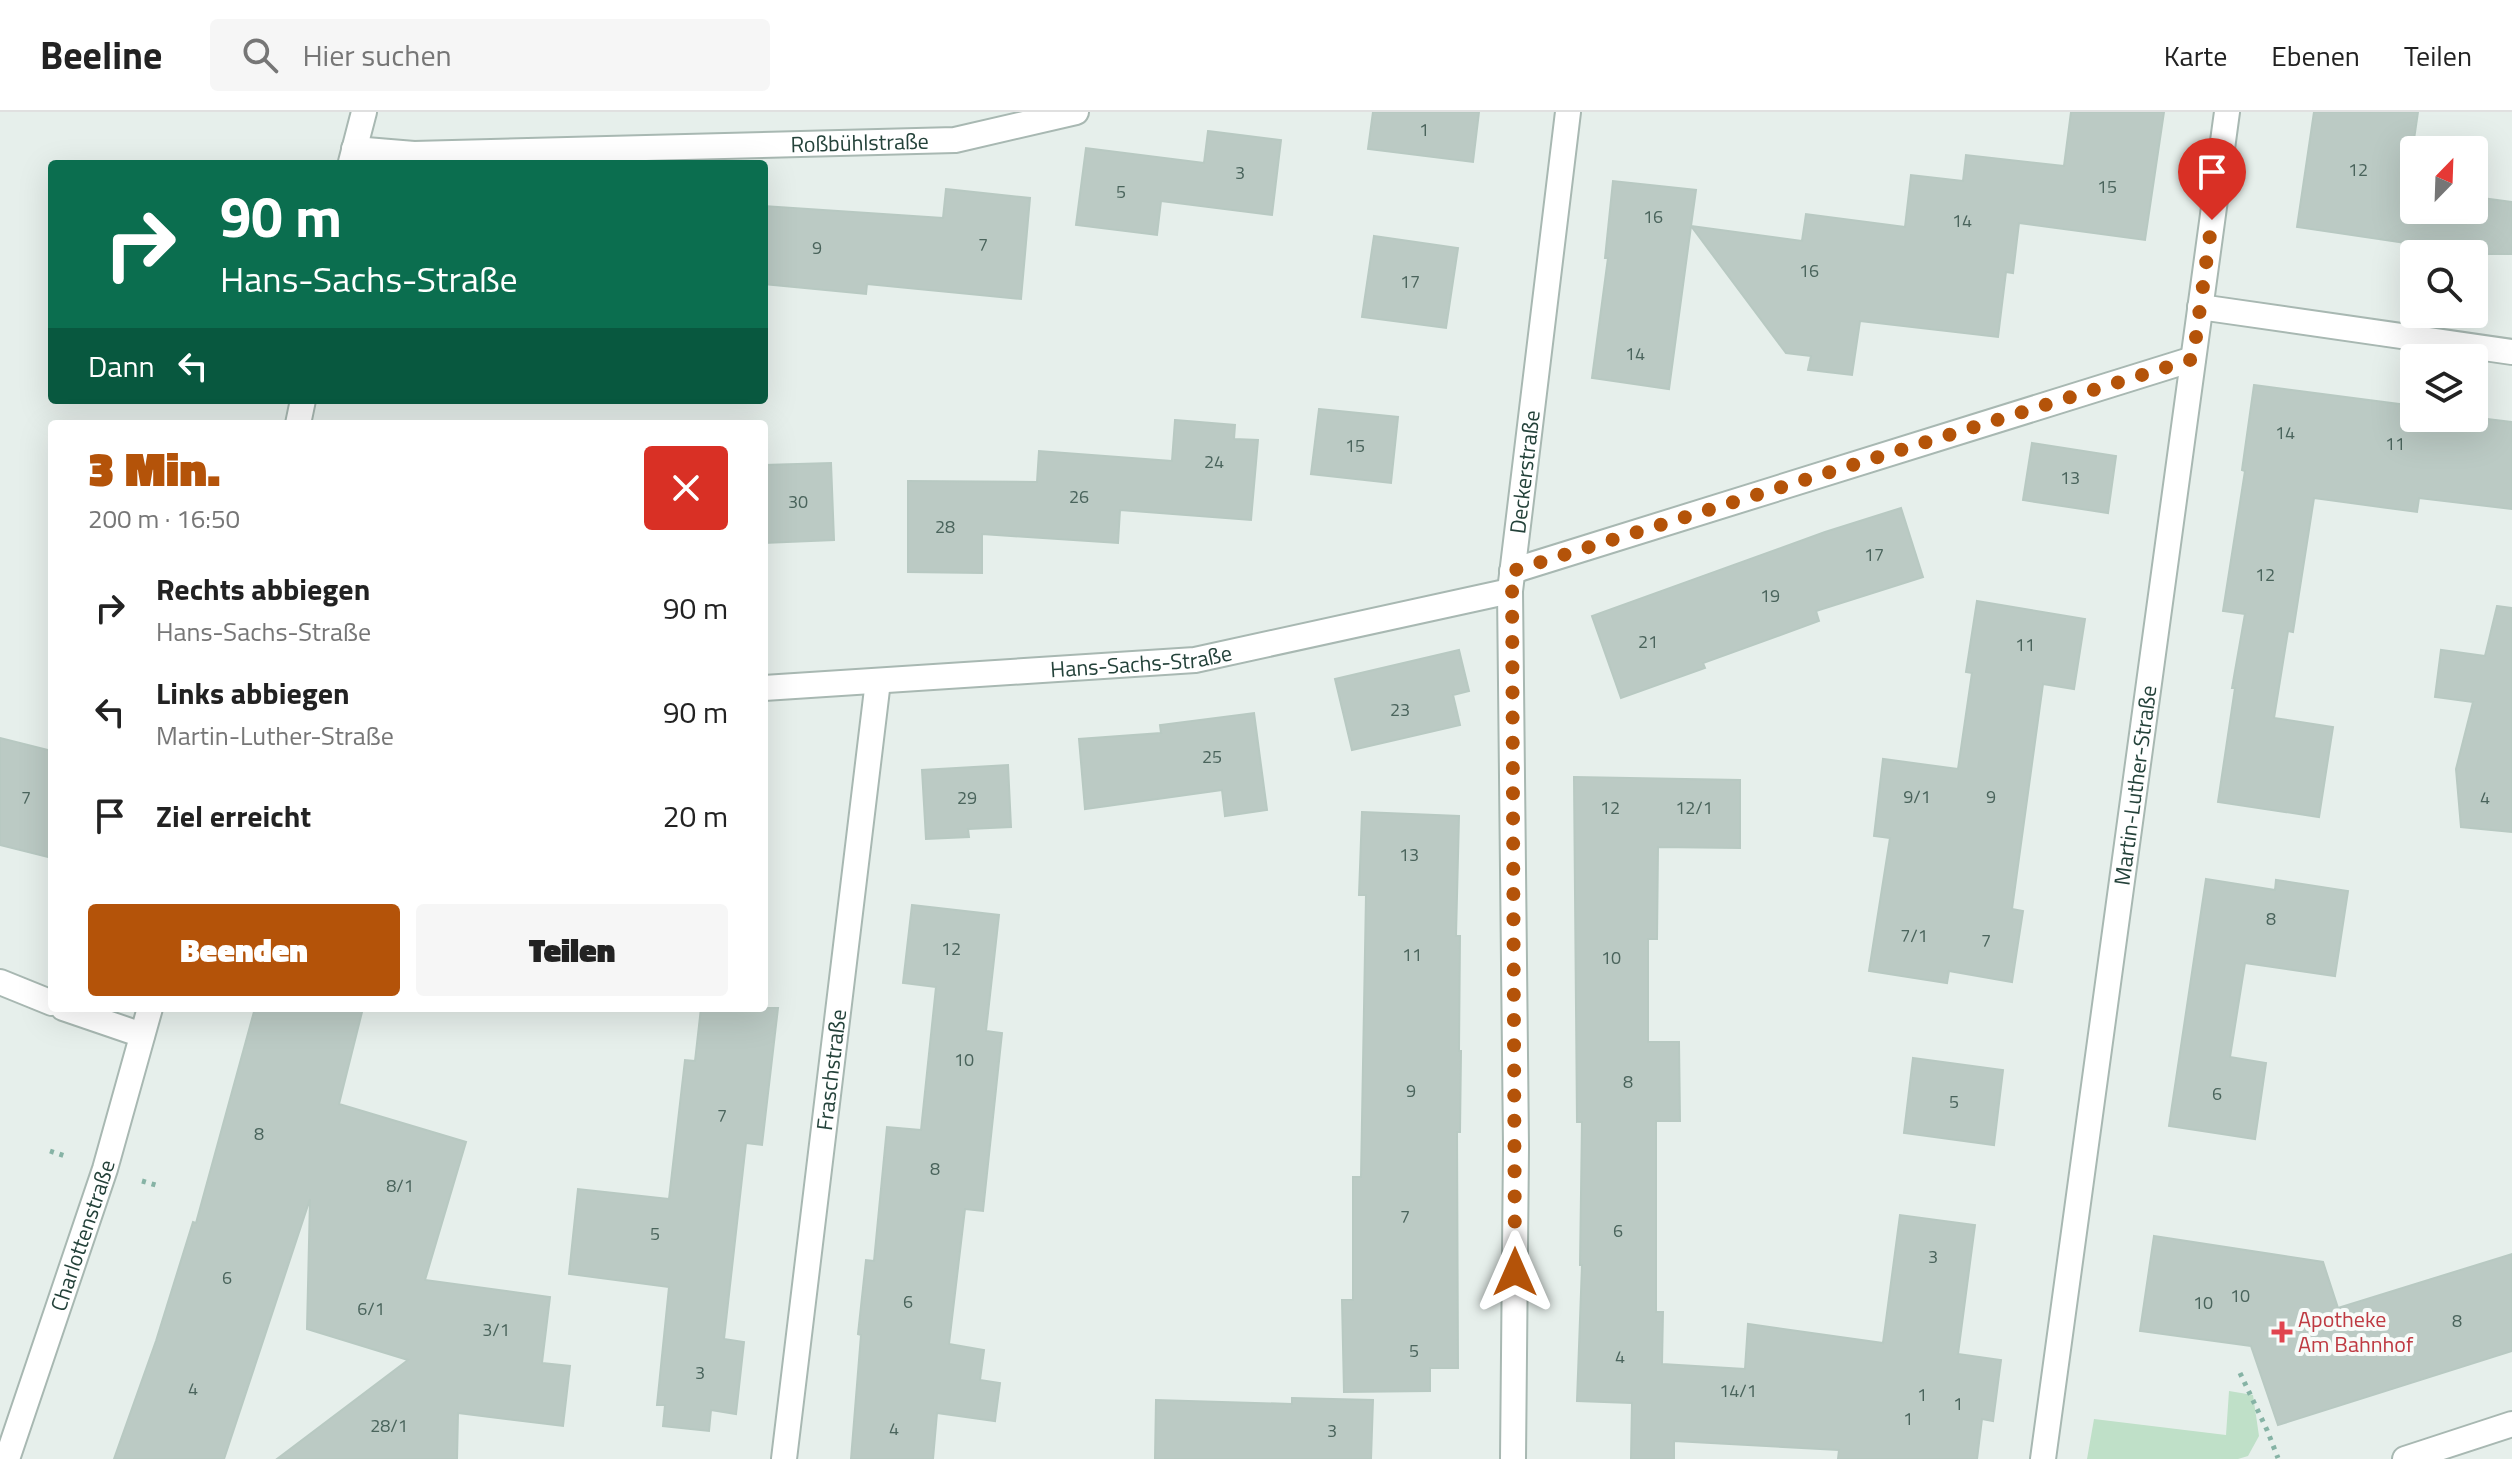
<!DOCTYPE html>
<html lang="de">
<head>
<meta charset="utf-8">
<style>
	:root { --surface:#fff; --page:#f6f6f6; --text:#222; --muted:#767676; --line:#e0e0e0; --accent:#b45309 }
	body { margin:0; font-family:"Titillium Web",sans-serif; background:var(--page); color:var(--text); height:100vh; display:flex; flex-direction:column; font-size:30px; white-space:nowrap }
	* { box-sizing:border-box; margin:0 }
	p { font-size:26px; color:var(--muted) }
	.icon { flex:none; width:44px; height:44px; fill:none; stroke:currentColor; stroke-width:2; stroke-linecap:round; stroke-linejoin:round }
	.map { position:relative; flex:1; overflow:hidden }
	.details { position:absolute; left:48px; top:308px; width:720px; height:592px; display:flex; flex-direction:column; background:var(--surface); border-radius:8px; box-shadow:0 8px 32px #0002 }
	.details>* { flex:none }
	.guide { position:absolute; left:48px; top:48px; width:720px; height:244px; border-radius:8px; box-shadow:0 8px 32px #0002; background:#0b6e4f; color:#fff; overflow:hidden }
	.needle { width:52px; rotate:23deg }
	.controls { position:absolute; left:2400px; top:24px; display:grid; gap:16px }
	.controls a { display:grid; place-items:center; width:88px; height:88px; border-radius:8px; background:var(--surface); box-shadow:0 8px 32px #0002; font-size:40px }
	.pin { position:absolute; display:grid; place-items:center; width:68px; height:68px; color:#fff; margin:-82px -34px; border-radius:50% 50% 50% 0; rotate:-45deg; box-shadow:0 0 8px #0007 }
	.pin .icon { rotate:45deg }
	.me { position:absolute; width:88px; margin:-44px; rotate:0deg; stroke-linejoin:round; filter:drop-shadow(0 0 6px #0008) }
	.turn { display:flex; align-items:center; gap:28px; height:168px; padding:0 40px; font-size:36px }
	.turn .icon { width:104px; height:104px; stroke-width:2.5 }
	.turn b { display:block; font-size:56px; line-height:68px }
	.then { display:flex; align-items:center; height:76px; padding:0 40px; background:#0003; gap:16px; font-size:30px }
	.round { display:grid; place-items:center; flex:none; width:84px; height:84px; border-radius:8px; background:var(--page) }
	.head { display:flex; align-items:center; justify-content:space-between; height:136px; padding:0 40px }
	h1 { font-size:48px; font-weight:800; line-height:60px; color:var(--accent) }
	.button { display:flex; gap:16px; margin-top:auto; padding:16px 40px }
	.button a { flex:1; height:92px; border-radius:8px; background:var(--accent); color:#fff; font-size:32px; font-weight:800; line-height:92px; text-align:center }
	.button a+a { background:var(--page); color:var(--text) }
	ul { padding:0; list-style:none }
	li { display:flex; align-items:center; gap:24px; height:104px; padding:0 40px }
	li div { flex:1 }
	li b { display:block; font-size:30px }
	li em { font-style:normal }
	header { display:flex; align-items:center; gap:48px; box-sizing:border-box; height:112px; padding:0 40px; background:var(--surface); border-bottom:2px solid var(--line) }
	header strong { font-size:38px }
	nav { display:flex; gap:44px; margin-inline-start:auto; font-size:28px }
	.search { width:560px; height:72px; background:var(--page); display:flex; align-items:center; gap:20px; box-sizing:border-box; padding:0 28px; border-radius:8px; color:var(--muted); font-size:30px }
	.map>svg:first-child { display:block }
	.green { fill:#bfe0c8 }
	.building { fill:#bbcac4; stroke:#b8c9c2; stroke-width:2 }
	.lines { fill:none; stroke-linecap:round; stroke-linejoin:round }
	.street-casing { stroke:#a8b8b2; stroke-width:28 }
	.path { stroke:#86b3a5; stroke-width:5; stroke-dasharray:4 6; stroke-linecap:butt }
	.street { stroke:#fff; stroke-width:24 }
	.route { stroke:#b45309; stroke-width:14; stroke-dasharray:0 25.2 }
	.health-dot { fill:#e0444e; stroke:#f7fbf9; stroke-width:3 }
	.labels { text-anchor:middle; stroke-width:8; stroke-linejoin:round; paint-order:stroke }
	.number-label { font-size:18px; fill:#4a645c }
	.street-label { font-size:22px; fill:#24423a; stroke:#f7fbf9 }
	.health-label { font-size:22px; fill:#be3a42; stroke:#f7fbf9; text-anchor:start }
</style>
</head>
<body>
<header>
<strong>Beeline</strong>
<div class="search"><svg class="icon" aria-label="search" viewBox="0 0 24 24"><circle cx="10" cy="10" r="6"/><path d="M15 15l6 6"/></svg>Hier suchen</div>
<nav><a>Karte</a><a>Ebenen</a><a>Teilen</a></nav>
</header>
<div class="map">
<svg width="2512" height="1347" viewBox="0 0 2512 1347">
	<rect width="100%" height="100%" fill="#e6efeb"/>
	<path class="green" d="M 2229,1279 L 2253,1283 L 2259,1324 L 2248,1344 L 2238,1347 L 2087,1347 L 2094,1307 L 2226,1323 Z"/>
	<g class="building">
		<path d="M 1373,0 L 1479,0 L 1473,50 L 1368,37 Z"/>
		<path d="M 2071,0 L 2164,0 L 2145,128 L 2019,111 L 2013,161 L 2006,160 L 1998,225 L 1860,209 L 1852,263 L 1808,258 L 1811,244 L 1786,241 L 1691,114 L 1669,277 L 1592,266 L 1608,146 L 1605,146 L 1613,69 L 1696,78 L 1691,114 L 1802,129 L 1806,102 L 1905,115 L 1911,63 L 1963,69 L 1966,43 L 2064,54 Z"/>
		<path d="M 2314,0 L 2418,0 L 2407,75 L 2414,76 L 2414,98 L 2474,98 L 2474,85 L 2512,90 L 2512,142 L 2424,142 L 2426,134 L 2297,115 Z"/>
		<path d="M 1208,19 L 1281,28 L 1272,103 L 1161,89 L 1157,123 L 1076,113 L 1086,36 L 1204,51 Z"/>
		<path d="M 946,77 L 1030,86 L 1021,187 L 867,172 L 866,182 L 764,172 L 764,94 L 943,106 Z"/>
		<path d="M 1374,124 L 1458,136 L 1446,216 L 1362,205 Z"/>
		<path d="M 2254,273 L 2414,294 L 2414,306 L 2479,306 L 2512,310 L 2512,397 L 2419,386 L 2417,400 L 2314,386 L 2293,520 L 2288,519 L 2274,606 L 2333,615 L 2319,705 L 2218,690 L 2235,576 L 2232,576 L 2245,502 L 2223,499 L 2245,359 L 2242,358 Z"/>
		<path d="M 1319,297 L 1398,305 L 1391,371 L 1311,362 Z"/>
		<path d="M 1175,308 L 1235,313 L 1234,327 L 1258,328 L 1251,408 L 1120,398 L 1118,431 L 982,422 L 982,461 L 908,460 L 908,369 L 1037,370 L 1039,339 L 1172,349 Z"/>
		<path d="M 2032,331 L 2116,344 L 2108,401 L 2023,388 Z"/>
		<path d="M 831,351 L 834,428 L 764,431 L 764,353 Z"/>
		<path d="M 1901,396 L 1923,465 L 1816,499 L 1819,509 L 1703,551 L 1705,556 L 1621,586 L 1592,504 L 1825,420 Z"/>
		<path d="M 1977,489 L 2085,507 L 2074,577 L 2043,572 L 2012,797 L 2023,799 L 2012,870 L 1949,859 L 1947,871 L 1869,859 L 1890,726 L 1874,724 L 1883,647 L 1958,657 L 1972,561 L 1966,560 Z"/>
		<path d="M 2497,494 L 2512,496 L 2512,720 L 2461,715 L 2456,657 L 2473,590 L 2435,585 L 2441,538 L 2485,544 Z"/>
		<path d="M 1459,538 L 1469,579 L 1453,583 L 1460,613 L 1352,638 L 1335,567 Z"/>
		<path d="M 1254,601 L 1267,698 L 1225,704 L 1222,678 L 1085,697 L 1079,627 L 1161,621 L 1160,613 Z"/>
		<path d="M 0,626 L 52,639 L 52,746 L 0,733 Z"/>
		<path d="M 1008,653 L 1011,715 L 968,717 L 969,725 L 926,727 L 922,658 Z"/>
		<path d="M 1574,665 L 1740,668 L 1740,736 L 1658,735 L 1657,827 L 1648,827 L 1648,930 L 1679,930 L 1680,1009 L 1656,1009 L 1656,1200 L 1663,1200 L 1662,1252 L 1745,1257 L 1748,1212 L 1883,1231 L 1900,1103 L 1975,1113 L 1958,1242 L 2001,1248 L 1993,1309 L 1982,1307 L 1977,1347 L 1838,1347 L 1839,1338 L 1674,1329 L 1674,1347 L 1631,1347 L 1632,1291 L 1577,1289 L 1582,1153 L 1580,1153 L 1582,1010 L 1577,1010 Z"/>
		<path d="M 1362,700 L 1459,704 L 1456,824 L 1460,824 L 1459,939 L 1461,939 L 1460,1020 L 1457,1020 L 1458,1256 L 1430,1256 L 1430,1279 L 1344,1280 L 1342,1188 L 1353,1188 L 1353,1065 L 1361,1065 L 1366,783 L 1359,783 Z"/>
		<path d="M 2206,767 L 2275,778 L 2276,768 L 2348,779 L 2335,864 L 2245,851 L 2230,945 L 2266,951 L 2255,1027 L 2169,1014 Z"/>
		<path d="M 912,793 L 999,803 L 986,919 L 1002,921 L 983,1099 L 965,1097 L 949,1232 L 984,1238 L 980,1268 L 1000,1271 L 995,1309 L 937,1301 L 933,1347 L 851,1347 L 861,1223 L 858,1222 L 866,1148 L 874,1149 L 887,1015 L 921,1018 L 936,875 L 903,871 Z"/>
		<path d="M 255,896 L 363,896 L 339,992 L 466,1030 L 425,1168 L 550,1185 L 542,1251 L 570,1254 L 563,1314 L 458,1301 L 457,1347 L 277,1347 L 408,1248 L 307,1217 L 310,1087 L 224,1347 L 114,1347 L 156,1229 L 193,1110 L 196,1111 Z"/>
		<path d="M 701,896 L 778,896 L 762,1033 L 746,1031 L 724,1227 L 744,1230 L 736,1302 L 711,1298 L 709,1319 L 663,1314 L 665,1293 L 657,1293 L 669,1175 L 569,1162 L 578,1077 L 669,1087 L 685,948 L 695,949 Z"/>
		<path d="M 1913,946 L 2003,958 L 1994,1033 L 1904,1021 Z"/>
		<path d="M 2154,1124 L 2323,1150 L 2338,1196 L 2512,1142 L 2512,1239 L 2278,1313 L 2251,1234 L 2140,1219 Z"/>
		<path d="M 1292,1286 L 1373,1288 L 1371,1347 L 1155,1347 L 1156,1288 L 1292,1292 Z"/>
	</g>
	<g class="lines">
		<defs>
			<g id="street">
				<path id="s1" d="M 354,37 L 414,42 L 955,28 L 1076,0"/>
				<path d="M 351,50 L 364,0"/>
				<path d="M 2200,195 L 2512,240"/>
				<path d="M 298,312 L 303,288"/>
				<path d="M 1512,459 L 2193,247"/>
				<path id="s2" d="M 764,576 L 1195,548 L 1510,479"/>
				<path d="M 0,870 L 52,891"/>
				<path d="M 63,896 L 142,923"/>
				<path id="s3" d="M 7,1347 L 105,1057 L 150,896"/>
				<path id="s4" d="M 784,1347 L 878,569"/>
				<path id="s5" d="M 1513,1347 L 1516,1035 L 1510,479 L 1568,0"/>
				<path id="s6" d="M 2043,1347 L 2227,0"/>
				<path d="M 2405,1347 L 2512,1312"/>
			</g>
		</defs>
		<use href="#street" class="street-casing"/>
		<g class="path">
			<path d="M 50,1039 L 68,1045"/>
			<path d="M 142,1069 L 159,1074"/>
			<path d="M 2240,1261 L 2267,1318 L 2278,1346"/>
		</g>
		<use href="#street" class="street"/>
	</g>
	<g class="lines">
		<path class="route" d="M 1515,1160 L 1512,459 L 2193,247 L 2212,108"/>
	</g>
	<path class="health-dot" d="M2278 1208h8v8h8v8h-8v8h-8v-8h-8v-8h8z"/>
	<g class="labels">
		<g class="number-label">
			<text x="1424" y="24">1</text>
			<text x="2358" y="64">12</text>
			<text x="1240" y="67">3</text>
			<text x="2107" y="81">15</text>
			<text x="1121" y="86">5</text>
			<text x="1653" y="111">16</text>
			<text x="1962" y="115">14</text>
			<text x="983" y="139">7</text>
			<text x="817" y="142">9</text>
			<text x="1809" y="165">16</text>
			<text x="1410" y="176">17</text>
			<text x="1635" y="248">14</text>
			<text x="2285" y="327">14</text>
			<text x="2395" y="338">11</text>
			<text x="1355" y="340">15</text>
			<text x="1214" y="356">24</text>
			<text x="2070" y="372">13</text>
			<text x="1079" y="391">26</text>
			<text x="798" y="396">30</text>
			<text x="945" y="421">28</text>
			<text x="1874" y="449">17</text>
			<text x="2265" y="469">12</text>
			<text x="1770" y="490">19</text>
			<text x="1648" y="536">21</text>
			<text x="2025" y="539">11</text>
			<text x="1400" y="604">23</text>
			<text x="1212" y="651">25</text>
			<text x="1917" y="691">9/1</text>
			<text x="1991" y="691">9</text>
			<text x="26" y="692">7</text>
			<text x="967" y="692">29</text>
			<text x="2485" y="692">4</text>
			<text x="1610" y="702">12</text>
			<text x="1694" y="702">12/1</text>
			<text x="1409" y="749">13</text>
			<text x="2271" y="813">8</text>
			<text x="1914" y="830">7/1</text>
			<text x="1986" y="835">7</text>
			<text x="951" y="843">12</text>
			<text x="1412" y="849">11</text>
			<text x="1611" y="852">10</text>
			<text x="964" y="954">10</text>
			<text x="1628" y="976">8</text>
			<text x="1411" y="985">9</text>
			<text x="2217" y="988">6</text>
			<text x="1954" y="996">5</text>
			<text x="722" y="1010">7</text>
			<text x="259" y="1028">8</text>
			<text x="935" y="1063">8</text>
			<text x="400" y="1080">8/1</text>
			<text x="1405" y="1111">7</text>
			<text x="1618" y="1125">6</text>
			<text x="655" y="1128">5</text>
			<text x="1933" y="1151">3</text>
			<text x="227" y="1172">6</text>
			<text x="2240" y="1190">10</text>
			<text x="908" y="1196">6</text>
			<text x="2203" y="1197">10</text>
			<text x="371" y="1203">6/1</text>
			<text x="2457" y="1215">8</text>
			<text x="496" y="1224">3/1</text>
			<text x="1414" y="1245">5</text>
			<text x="1620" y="1251">4</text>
			<text x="700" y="1267">3</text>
			<text x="193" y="1283">4</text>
			<text x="1738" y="1285">14/1</text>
			<text x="1922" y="1289">1</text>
			<text x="1958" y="1298">1</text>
			<text x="1908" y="1313">1</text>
			<text x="389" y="1320">28/1</text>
			<text x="894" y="1323">4</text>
			<text x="1332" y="1325">3</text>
		</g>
		<g class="street-label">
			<text dy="8" stroke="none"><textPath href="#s1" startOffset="506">Roßbühlstraße</textPath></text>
			<text dy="8" stroke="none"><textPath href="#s5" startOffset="988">Deckerstraße</textPath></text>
			<text dy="8" stroke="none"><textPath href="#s2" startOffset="378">Hans-Sachs-Straße</textPath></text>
			<text dy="8" stroke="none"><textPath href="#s6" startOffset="680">Martin-Luther-Straße</textPath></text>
			<text dy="8" stroke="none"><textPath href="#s4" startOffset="392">Fraschstraße</textPath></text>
			<text dy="8" stroke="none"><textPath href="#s3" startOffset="236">Charlottenstraße</textPath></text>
		</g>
		<g class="health-label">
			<text x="2298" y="1215">Apotheke<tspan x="2298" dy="25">Am Bahnhof</tspan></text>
		</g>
	</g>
</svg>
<div class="controls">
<a><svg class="needle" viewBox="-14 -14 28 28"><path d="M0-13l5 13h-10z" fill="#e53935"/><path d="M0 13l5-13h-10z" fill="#767676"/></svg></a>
<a><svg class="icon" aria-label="search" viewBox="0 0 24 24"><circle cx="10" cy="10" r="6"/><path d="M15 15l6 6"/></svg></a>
<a><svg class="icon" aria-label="layers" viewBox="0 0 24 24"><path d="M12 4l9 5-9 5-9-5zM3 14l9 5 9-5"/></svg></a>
</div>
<div class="pin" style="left:2212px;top:108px;background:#d93025"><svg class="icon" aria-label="arrive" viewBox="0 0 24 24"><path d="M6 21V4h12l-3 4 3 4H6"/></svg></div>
<svg class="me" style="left:1515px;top:1160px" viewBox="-20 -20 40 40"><path d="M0-17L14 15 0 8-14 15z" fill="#b45309" stroke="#fff" stroke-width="4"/></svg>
<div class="guide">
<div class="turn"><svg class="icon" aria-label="right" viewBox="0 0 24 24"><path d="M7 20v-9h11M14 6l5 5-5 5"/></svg><div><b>90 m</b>Hans-Sachs-Straße</div></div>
<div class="then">Dann<svg class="icon" aria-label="left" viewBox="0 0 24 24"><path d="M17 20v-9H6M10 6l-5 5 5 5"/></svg></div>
</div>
<section class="details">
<div class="head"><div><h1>3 Min.</h1><p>200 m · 16:50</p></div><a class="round" style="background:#d93025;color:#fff"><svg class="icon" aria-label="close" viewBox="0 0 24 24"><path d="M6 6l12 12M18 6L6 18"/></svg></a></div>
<ul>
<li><svg class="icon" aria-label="right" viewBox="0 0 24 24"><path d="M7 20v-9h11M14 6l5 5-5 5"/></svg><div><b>Rechts abbiegen</b><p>Hans-Sachs-Straße</p></div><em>90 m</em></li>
<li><svg class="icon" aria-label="left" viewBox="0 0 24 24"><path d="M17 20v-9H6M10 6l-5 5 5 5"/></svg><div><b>Links abbiegen</b><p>Martin-Luther-Straße</p></div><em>90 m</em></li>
<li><svg class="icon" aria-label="arrive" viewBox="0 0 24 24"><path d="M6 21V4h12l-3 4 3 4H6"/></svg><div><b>Ziel erreicht</b></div><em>20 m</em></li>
</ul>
<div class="button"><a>Beenden</a><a>Teilen</a></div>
</section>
</div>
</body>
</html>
